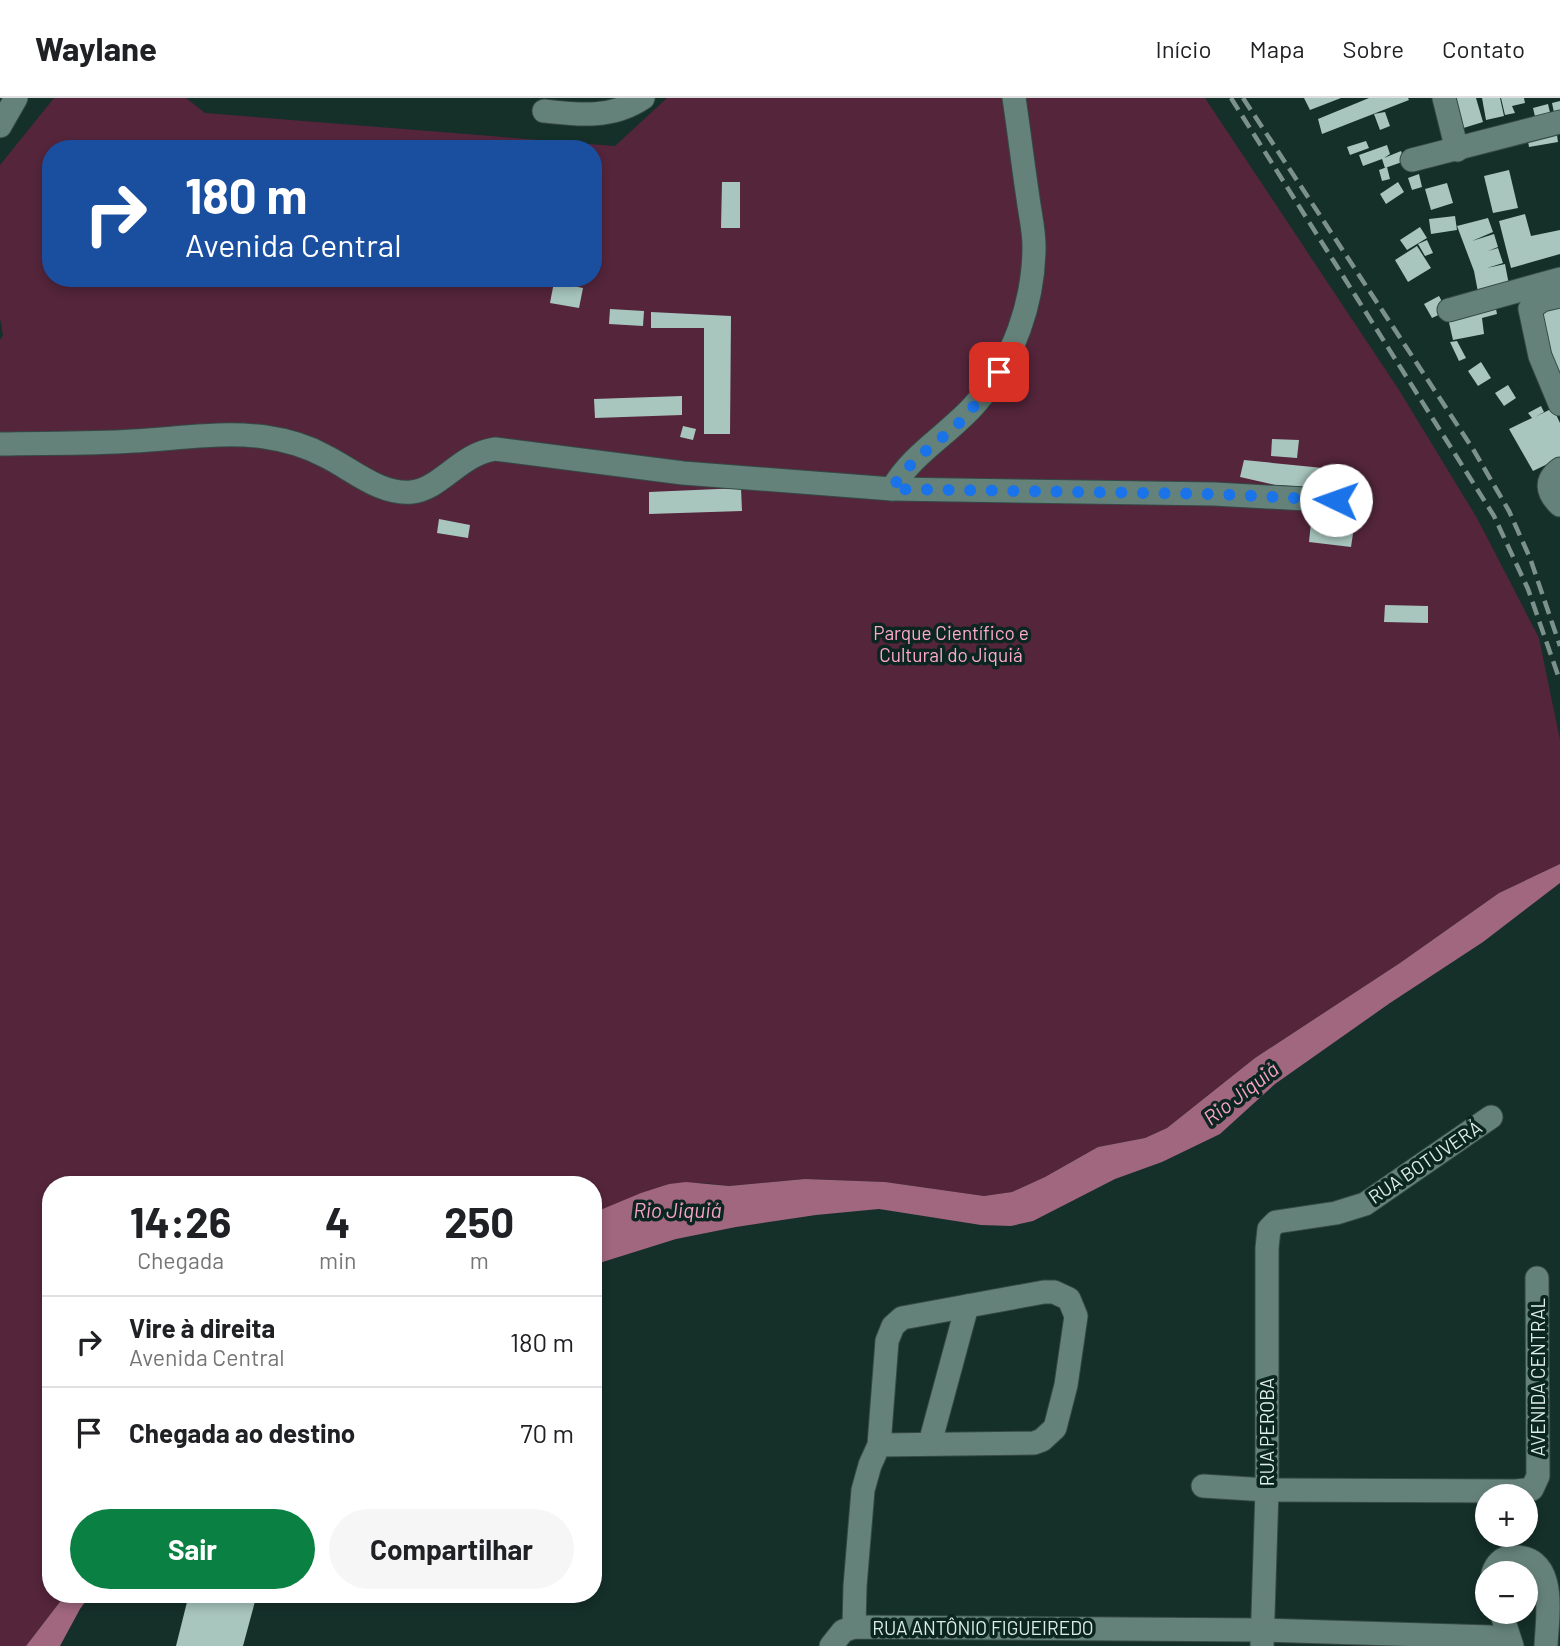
<!DOCTYPE html>
<html lang="pt">
<head>
<meta charset="utf-8">
<style>
	:root { --surface:#fff; --page:#f6f6f6; --text:#202124; --muted:#757577; --line:#e0e0e0; --accent:#0b8043 }
	body { margin:0; font-family:Barlow,sans-serif; background:var(--page); color:var(--text); height:100vh; display:flex; flex-direction:column; font-size:26px; white-space:nowrap }
	* { box-sizing:border-box; margin:0 }
	p { font-size:23px; color:var(--muted) }
	.icon { flex:none; width:38px; height:38px; fill:none; stroke:currentColor; stroke-width:2; stroke-linecap:round; stroke-linejoin:round }
	.map { position:relative; flex:1; overflow:hidden }
	.details { position:absolute; left:42px; top:1078px; width:560px; height:427px; display:flex; flex-direction:column; background:var(--surface); border-radius:28px; box-shadow:0 4px 10px #0003 }
	.details>* { flex:none }
	.top-card { position:absolute; left:42px; top:42px; width:560px; height:147px; border-radius:28px; box-shadow:0 4px 10px #0003; background:#1a4fa0; color:#fff; overflow:hidden }
	.fabs { position:absolute; left:1475px; top:1386px; display:grid; gap:14px }
	.fabs a { display:grid; place-items:center; width:63px; height:63px; border-radius:50%; background:var(--surface); box-shadow:0 4px 10px #0003; font-size:35px }
	.pin { position:absolute; display:grid; place-items:center; width:60px; height:60px; color:#fff; margin:-30px; border-radius:14px; box-shadow:0 4px 10px #0006 }
	.me { position:absolute; width:77px; margin:-38px; rotate:273deg; stroke-linejoin:round; filter:drop-shadow(0 0 5px #0008) }
	.turn { display:flex; align-items:center; gap:24px; height:147px; padding:0 28px; font-size:32px }
	.turn .icon { width:91px; height:91px; stroke-width:2.5 }
	.turn b { display:block; font-size:49px; line-height:60px }
	.eta { display:flex; justify-content:space-evenly; align-items:center; height:119px; text-align:center }
	.eta b { font-size:42px; font-weight:700; line-height:49px }
	.action { display:flex; gap:14px; margin-top:auto; padding:14px 28px }
	.action a { flex:1; height:80px; border-radius:42px; background:var(--accent); color:#fff; font-size:28px; font-weight:700; line-height:80px; text-align:center }
	.action a+a { background:var(--page); color:var(--text) }
	ul { padding:0; list-style:none }
	li { display:flex; align-items:center; gap:21px; height:91px; padding:0 28px; border-top:2px solid var(--line) }
	li div { flex:1 }
	li b { display:block; font-size:26px }
	li em { font-style:normal }
	header { display:flex; align-items:center; gap:42px; box-sizing:border-box; height:98px; padding:0 35px; background:var(--surface); border-bottom:2px solid var(--line) }
	header strong { font-size:33px }
	nav { display:flex; gap:38px; margin-inline-start:auto; font-size:24px }
	.map>svg:first-child { display:block }
	.green { fill:#54253b; fill-rule:evenodd }
	.water { fill:#a0677f }
	.building { fill:#a8c6bd }
	.lines { fill:none; stroke-linecap:round; stroke-linejoin:round }
	.minor-casing { stroke:#354a45; stroke-width:25 }
	.minor { stroke:#65827a; stroke-width:23 }
	.rail { stroke:#7d918c; stroke-width:4.5; stroke-dasharray:14 7; stroke-linecap:butt }
	.route { stroke:#1a73e8; stroke-width:12; stroke-dasharray:0 21.6 }
	.labels { text-anchor:middle; stroke-width:7; stroke-linejoin:round; paint-order:stroke }
	.park-label { font-size:19px; fill:#fea8cc; stroke:#0b251f }
	.street-label { font-size:19px; fill:#deede8; stroke:#0b251f }
	.water-label { font-size:21px; font-style:italic; fill:#f9a2c7; stroke:#0b251f }
</style>
</head>
<body>
<header>
<strong>Waylane</strong>
<nav><a>Início</a><a>Mapa</a><a>Sobre</a><a>Contato</a></nav>
</header>
<div class="map">
<svg width="1560" height="1548" viewBox="0 0 1560 1548">
	<rect width="100%" height="100%" fill="#152f29"/>
	<path class="green" d="M 54,0 L 186,0 L 205,15 L 615,48 L 667,0 L 1205,0 L 1399,292 L 1477,420 L 1539,540 L 1560,642 L 1560,766 L 1499,795 L 1400,865 L 1255,960 L 1167,1030 L 1145,1040 L 1098,1049 L 1045,1079 L 1012,1094 L 984,1098 L 885,1084 L 805,1081 L 728,1088 L 703,1085 L 669,1086 L 593,1115 L 593,1087 L 51,1087 L 51,1496 L 66,1496 L 26,1548 L 0,1548 L 0,242 L 3,237 L 0,220 L 0,67 ZM 51,51 L 593,51 L 593,180 L 51,180 Z"/>
	<g class="water">
		<path d="M 1560,766 L 1560,785 L 1483,844 L 1390,905 L 1275,986 L 1220,1036 L 1162,1064 L 1115,1081 L 1033,1123 L 1011,1128 L 981,1127 L 879,1111 L 816,1117 L 736,1129 L 676,1141 L 593,1167 L 593,1115 L 641,1095 L 669,1086 L 686,1084 L 729,1088 L 805,1081 L 885,1084 L 984,1098 L 1012,1094 L 1045,1079 L 1098,1049 L 1145,1040 L 1167,1030 L 1255,960 L 1400,865 L 1499,795 Z"/>
		<path d="M 66,1496 L 91,1496 L 80,1511 L 60,1548 L 26,1548 Z"/>
	</g>
	<g class="building">
		<path d="M 1304,0 L 1341,0 L 1310,12 Z"/>
		<path d="M 1369,0 L 1408,0 L 1409,2 L 1322,36 L 1318,21 Z"/>
		<path d="M 1448,0 L 1476,0 L 1483,24 L 1457,32 Z"/>
		<path d="M 1482,0 L 1500,0 L 1504,18 L 1486,22 Z"/>
		<path d="M 1501,0 L 1524,0 L 1525,5 L 1512,8 L 1515,15 L 1505,17 Z"/>
		<path d="M 1560,3 L 1560,23 L 1556,24 L 1552,5 Z"/>
		<path d="M 1548,6 L 1552,23 L 1537,27 L 1533,10 Z"/>
		<path d="M 1385,14 L 1390,28 L 1380,32 L 1374,16 Z"/>
		<path d="M 1557,37 L 1558,44 L 1529,49 L 1528,43 Z"/>
		<path d="M 1366,43 L 1369,50 L 1350,57 L 1347,49 Z"/>
		<path d="M 1387,47 L 1390,56 L 1384,60 L 1401,53 L 1405,63 L 1385,70 L 1382,61 L 1363,68 L 1359,57 Z"/>
		<path d="M 1387,69 L 1390,81 L 1382,83 L 1379,72 Z"/>
		<path d="M 1509,72 L 1518,110 L 1493,115 L 1484,78 Z"/>
		<path d="M 1419,76 L 1422,89 L 1412,92 L 1408,80 Z"/>
		<path d="M 722,84 L 740,84 L 740,130 L 721,130 Z"/>
		<path d="M 1398,84 L 1404,94 L 1386,106 L 1380,96 Z"/>
		<path d="M 1447,85 L 1453,105 L 1431,112 L 1425,91 Z"/>
		<path d="M 1525,116 L 1531,138 L 1560,132 L 1560,156 L 1511,170 L 1499,123 Z"/>
		<path d="M 1455,118 L 1457,132 L 1431,136 L 1429,121 Z"/>
		<path d="M 1488,120 L 1493,134 L 1472,143 L 1494,136 L 1498,149 L 1488,153 L 1498,150 L 1503,165 L 1487,170 L 1505,166 L 1509,187 L 1478,194 L 1474,173 L 1457,128 Z"/>
		<path d="M 1420,129 L 1427,140 L 1407,152 L 1400,142 Z"/>
		<path d="M 1427,142 L 1433,155 L 1425,158 L 1418,146 Z"/>
		<path d="M 1417,148 L 1431,170 L 1408,184 L 1395,162 Z"/>
		<path d="M 554,184 L 583,190 L 579,210 L 550,205 Z"/>
		<path d="M 1439,198 L 1447,213 L 1432,220 L 1424,206 Z"/>
		<path d="M 1560,203 L 1560,285 L 1535,210 Z"/>
		<path d="M 1495,206 L 1497,216 L 1482,220 L 1484,236 L 1453,242 L 1448,220 Z"/>
		<path d="M 610,211 L 644,213 L 643,228 L 609,226 Z"/>
		<path d="M 651,214 L 731,218 L 730,336 L 704,336 L 704,230 L 651,230 Z"/>
		<path d="M 1457,243 L 1466,260 L 1459,263 L 1450,244 Z"/>
		<path d="M 1481,264 L 1491,280 L 1478,288 L 1468,273 Z"/>
		<path d="M 1508,287 L 1516,300 L 1504,308 L 1495,295 Z"/>
		<path d="M 682,298 L 682,317 L 595,320 L 594,301 Z"/>
		<path d="M 1541,308 L 1544,314 L 1535,319 L 1553,310 L 1560,325 L 1560,360 L 1533,373 L 1509,331 L 1532,320 L 1528,315 Z"/>
		<path d="M 683,328 L 696,331 L 693,342 L 680,339 Z"/>
		<path d="M 1272,341 L 1299,342 L 1297,360 L 1271,358 Z"/>
		<path d="M 1244,362 L 1323,370 L 1323,377 L 1358,382 L 1358,396 L 1322,390 L 1275,387 L 1240,379 Z"/>
		<path d="M 741,390 L 742,413 L 649,416 L 649,394 Z"/>
		<path d="M 1328,410 L 1356,412 L 1355,427 L 1336,426 L 1354,429 L 1351,449 L 1309,444 L 1311,424 L 1327,426 Z"/>
		<path d="M 439,421 L 470,427 L 468,440 L 437,435 Z"/>
		<path d="M 1385,507 L 1428,508 L 1428,525 L 1384,524 Z"/>
		<path d="M 189,1496 L 257,1496 L 243,1548 L 176,1548 Z"/>
	</g>
	<g class="lines">
		<defs>
			<g id="minor">
				<path d="M 1444,0 L 1457,52"/>
				<path d="M 544,13 C 579,17 612,21 643,0"/>
				<path d="M 0,28 L 16,0"/>
				<path d="M 1412,62 L 1560,24"/>
				<path d="M 1560,198 L 1542,202 L 1530,211 L 1540,258 L 1560,306"/>
				<path d="M 1449,212 L 1560,181"/>
				<path d="M 0,346 C 44,345 89,346 133,343 C 176,341 221,333 265,339 C 286,342 307,348 325,358 C 352,371 379,397 412,394 C 441,391 460,356 495,351 L 683,375 L 892,391 L 1214,396 L 1361,404"/>
				<path d="M 1560,371 C 1545,382 1546,394 1560,407"/>
				<path d="M 892,391 C 912,355 951,335 977,304 C 1014,261 1034,204 1034,148 C 1034,132 1030,116 1028,100 C 1023,67 1019,33 1014,0"/>
				<path d="M 930,1345 L 967,1208"/>
				<path d="M 1203,1388 L 1267,1392 L 1516,1393 L 1532,1391 L 1538,1378 L 1537,1180"/>
				<path d="M 1493,1475 C 1496,1466 1502,1459 1512,1459 C 1559,1457 1547,1518 1546,1548"/>
				<path d="M 1501,1514 L 1512,1548"/>
				<path d="M 854,1529 L 855,1488 L 863,1392 L 870,1367 L 879,1347 L 887,1243 L 893,1228 L 902,1220 L 1044,1194 L 1054,1194 L 1069,1201 L 1076,1218 L 1066,1287 L 1055,1330 L 1042,1342 L 1034,1345 L 879,1347"/>
				<path d="M 831,1548 L 843,1533 L 854,1529 L 1262,1532 L 1491,1539 L 1493,1548"/>
				<path d="M 1262,1548 L 1267,1392 L 1267,1150 L 1269,1131 L 1276,1124 L 1336,1115 L 1365,1106 L 1491,1019"/>
			</g>
		</defs>
		<use href="#minor" class="minor-casing"/>
		<use href="#minor" class="minor"/>
		<g class="rail">
			<path d="M 1231,0 L 1494,418 L 1528,491 L 1560,583"/>
			<path d="M 1243,0 L 1473,351 L 1509,413 L 1530,460 L 1560,548"/>
		</g>
	</g>
	<g class="lines">
		<path class="route" d="M 999,274 C 986,292 974,310 958,326 C 935,347 908,363 892,391 L 1214,396 L 1336,402"/>
	</g>
	<g class="labels">
		<g class="park-label">
			<text x="951" y="542">Parque Científico e<tspan x="951" dy="22">Cultural do Jiquiá</tspan></text>
		</g>
		<g class="street-label">
			<text transform="translate(1425 1064) rotate(-34)" y="7">RUA BOTUVERÁ</text>
			<text transform="translate(1538 1279) rotate(-90)" y="7">AVENIDA CENTRAL</text>
			<text transform="translate(1267 1334) rotate(-90)" y="7">RUA PEROBA</text>
			<text x="983" y="1537">RUA ANTÔNIO FIGUEIREDO</text>
		</g>
		<g class="water-label">
			<text transform="translate(1241 996) rotate(-38)" y="7">Rio Jiquiá</text>
			<text x="677" y="1120">Rio Jiquiá</text>
		</g>
	</g>
</svg>
<div class="fabs">
<a>+</a>
<a>−</a>
</div>
<div class="pin" style="left:999px;top:274px;background:#d93025"><svg class="icon" aria-label="arrive" viewBox="0 0 24 24"><path d="M6 21V4h12l-3 4 3 4H6"/></svg></div>
<svg class="me" style="left:1336px;top:402px" viewBox="-20 -20 40 40"><circle r="19" fill="#fff"/><path d="M0-13L10 11 0 6-10 11z" fill="#1a73e8"/></svg>
<div class="top-card">
<div class="turn"><svg class="icon" aria-label="right" viewBox="0 0 24 24"><path d="M7 20v-9h11M14 6l5 5-5 5"/></svg><div><b>180 m</b>Avenida Central</div></div>
</div>
<section class="details">
<div class="eta">
<div><b>14:26</b><p>Chegada</p></div>
<div><b>4</b><p>min</p></div>
<div><b>250</b><p>m</p></div>
</div>
<ul>
<li><svg class="icon" aria-label="right" viewBox="0 0 24 24"><path d="M7 20v-9h11M14 6l5 5-5 5"/></svg><div><b>Vire à direita</b><p>Avenida Central</p></div><em>180 m</em></li>
<li><svg class="icon" aria-label="arrive" viewBox="0 0 24 24"><path d="M6 21V4h12l-3 4 3 4H6"/></svg><div><b>Chegada ao destino</b></div><em>70 m</em></li>
</ul>
<div class="action"><a>Sair</a><a>Compartilhar</a></div>
</section>
</div>
</body>
</html>
